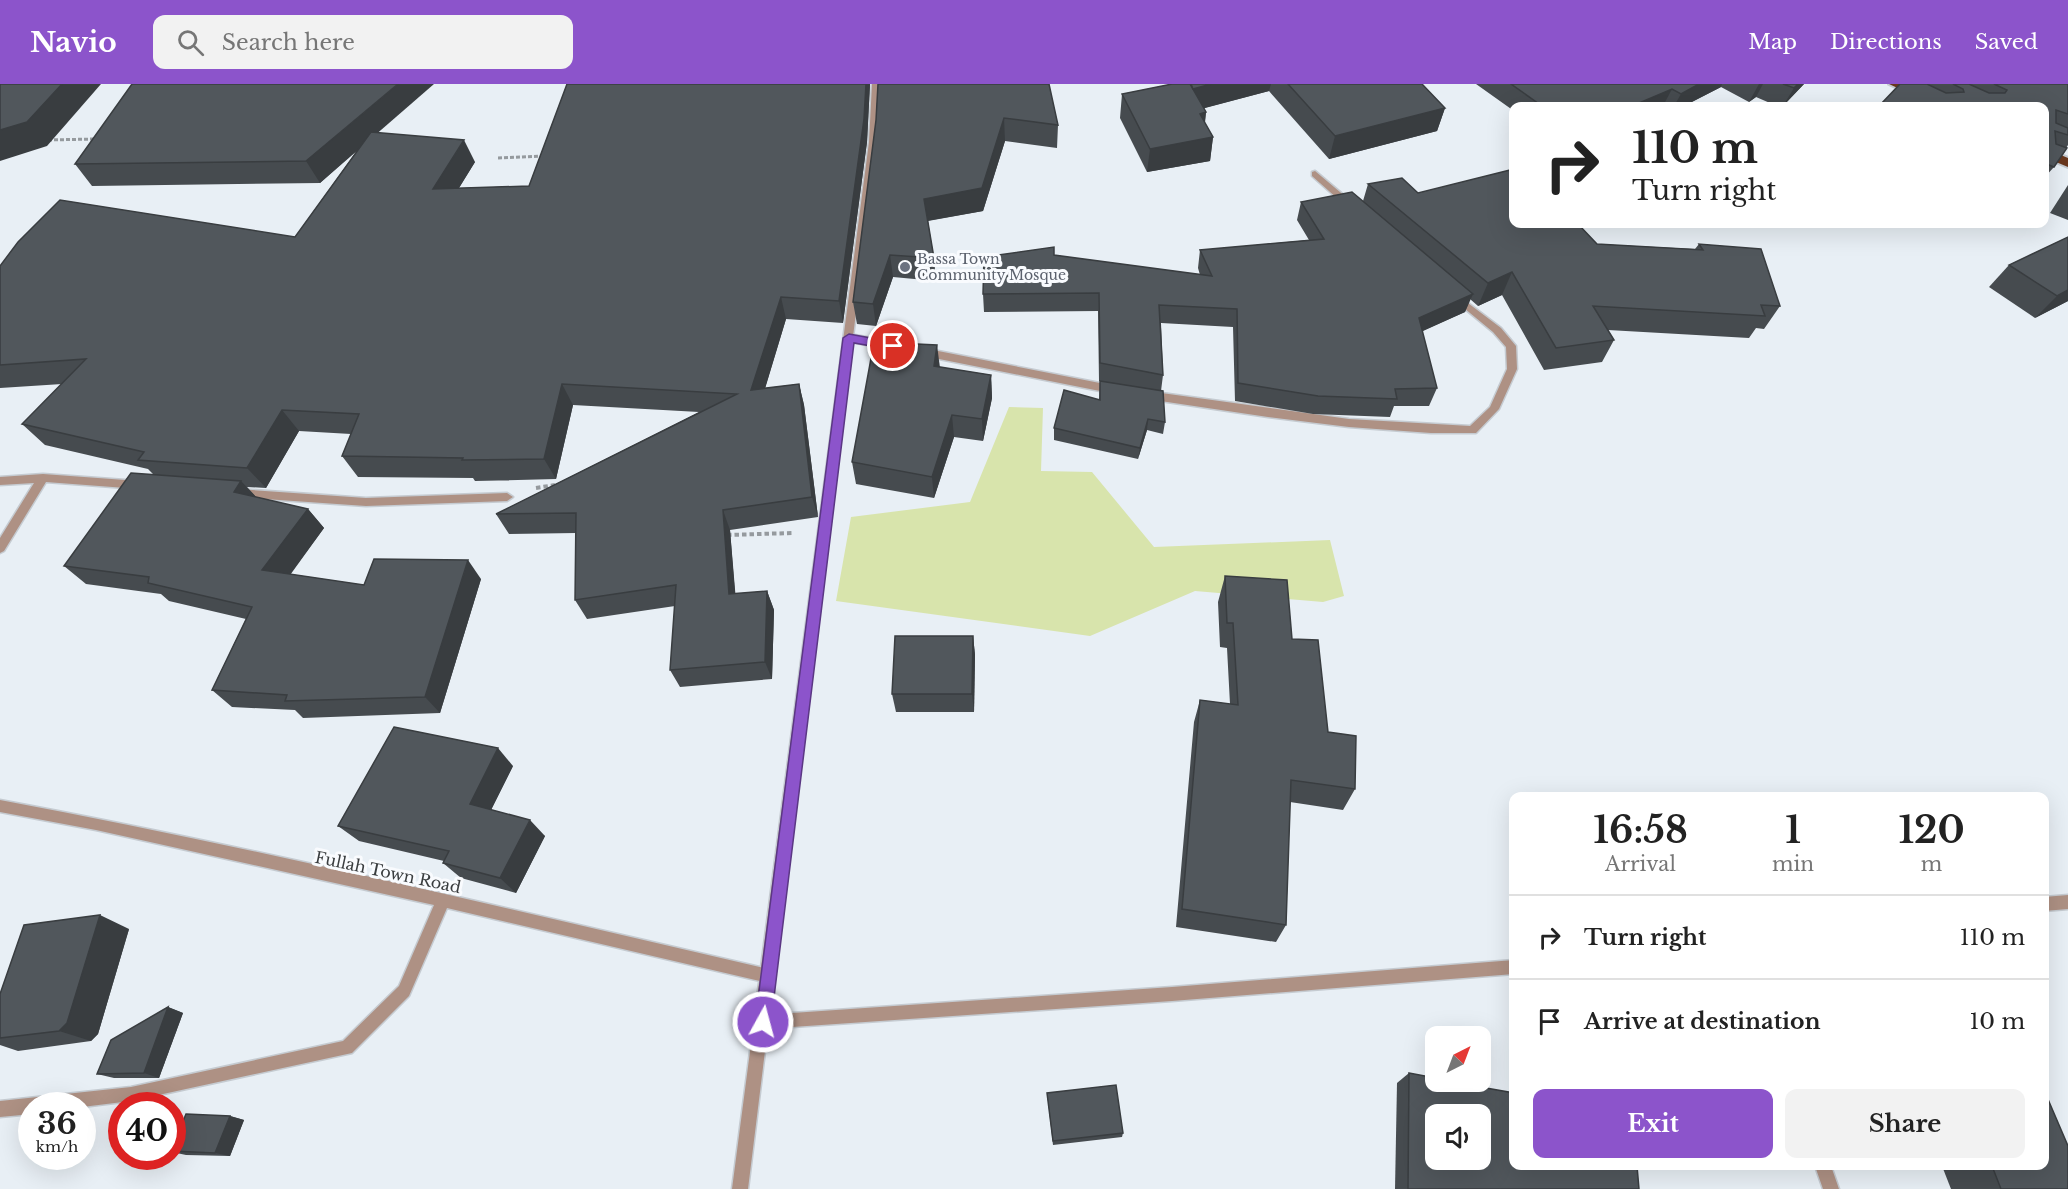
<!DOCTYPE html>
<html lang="en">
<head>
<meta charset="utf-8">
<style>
	:root { --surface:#fff; --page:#f2f2f2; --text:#222; --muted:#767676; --line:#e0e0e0; --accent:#8c54cb }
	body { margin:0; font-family:"Libre Baskerville",serif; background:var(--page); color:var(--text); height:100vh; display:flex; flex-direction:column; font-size:22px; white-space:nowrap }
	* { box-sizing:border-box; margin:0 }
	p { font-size:20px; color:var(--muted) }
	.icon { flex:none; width:33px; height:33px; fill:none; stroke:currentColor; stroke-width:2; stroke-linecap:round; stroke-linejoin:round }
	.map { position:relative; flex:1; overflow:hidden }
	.sheet { position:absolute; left:1509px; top:708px; width:540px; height:378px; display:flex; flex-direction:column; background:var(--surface); border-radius:12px; box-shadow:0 6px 24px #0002 }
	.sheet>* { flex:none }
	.banner { position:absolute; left:1509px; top:18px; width:540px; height:126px; border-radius:12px; box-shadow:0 6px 24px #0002; background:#fff; color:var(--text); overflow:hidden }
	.needle { width:39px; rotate:42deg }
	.fabs { position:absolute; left:1425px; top:942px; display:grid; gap:12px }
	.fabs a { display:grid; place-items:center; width:66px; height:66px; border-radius:12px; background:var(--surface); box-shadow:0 6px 24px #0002; font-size:30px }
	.speed { position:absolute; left:18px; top:1008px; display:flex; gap:12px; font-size:30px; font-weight:700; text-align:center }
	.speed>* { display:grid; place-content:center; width:78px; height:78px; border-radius:50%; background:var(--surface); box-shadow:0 6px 24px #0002; line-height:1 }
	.speed small { font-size:15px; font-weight:400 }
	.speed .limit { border:9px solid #d22; background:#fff; color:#111 }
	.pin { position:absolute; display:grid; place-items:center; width:51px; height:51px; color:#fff; margin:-26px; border:3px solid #fff; border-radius:50%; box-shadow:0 2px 6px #0007 }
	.me { position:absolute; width:66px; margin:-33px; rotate:7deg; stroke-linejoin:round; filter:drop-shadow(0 0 4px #0008) }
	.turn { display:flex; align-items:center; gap:21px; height:126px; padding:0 24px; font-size:27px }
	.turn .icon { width:78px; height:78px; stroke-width:2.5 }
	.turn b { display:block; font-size:42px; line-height:51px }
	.eta { display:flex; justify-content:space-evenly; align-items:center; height:102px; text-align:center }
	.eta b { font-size:36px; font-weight:700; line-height:42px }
	.primary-button { display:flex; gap:12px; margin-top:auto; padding:12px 24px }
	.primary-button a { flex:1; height:69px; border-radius:12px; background:var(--accent); color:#fff; font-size:24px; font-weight:700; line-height:69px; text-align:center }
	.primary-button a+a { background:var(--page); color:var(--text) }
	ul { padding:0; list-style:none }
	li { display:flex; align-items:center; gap:18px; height:84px; padding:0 24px; border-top:2px solid var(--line) }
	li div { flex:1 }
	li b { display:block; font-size:22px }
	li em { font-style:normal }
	header { display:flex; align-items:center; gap:36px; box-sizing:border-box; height:84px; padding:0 30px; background:var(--accent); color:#fff }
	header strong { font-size:28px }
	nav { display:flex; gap:33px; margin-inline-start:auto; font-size:21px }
	.search { width:420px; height:54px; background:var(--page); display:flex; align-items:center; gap:15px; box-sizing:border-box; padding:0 21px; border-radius:12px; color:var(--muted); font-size:22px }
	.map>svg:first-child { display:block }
	.green { fill:#d8e4ac }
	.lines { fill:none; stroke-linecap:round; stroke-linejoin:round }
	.minor-casing { stroke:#c5cbd1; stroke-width:3 }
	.tertiary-casing { stroke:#c5cbd1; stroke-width:3 }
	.trunk-casing { stroke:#c5cbd1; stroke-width:4 }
	.path-far1 { stroke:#959a9e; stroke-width:3; stroke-dasharray:4 2; stroke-linecap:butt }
	.path { stroke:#959a9e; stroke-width:4; stroke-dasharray:4.5 3; stroke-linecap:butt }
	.minor { fill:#ae9184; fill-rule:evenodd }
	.tertiary { fill:#ae9184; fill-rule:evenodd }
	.trunk { fill:#69371d; fill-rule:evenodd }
	.wall { fill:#464b4f }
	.shaded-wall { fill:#393d40 }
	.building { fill:#51575c; stroke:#393d40; stroke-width:1.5; fill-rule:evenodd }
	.route { fill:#8c54cb; stroke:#5b3784; stroke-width:1.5 }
	.worship-dot { fill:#6b7280; stroke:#f9fbfe; stroke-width:2 }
	.labels { text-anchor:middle; stroke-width:6; stroke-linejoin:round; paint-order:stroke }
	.far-worship-label { font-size:14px; fill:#5b616d; stroke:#f9fbfe; text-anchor:start }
	.street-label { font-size:16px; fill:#3a3d3f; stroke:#f9fbfe }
</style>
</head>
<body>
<header>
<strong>Navio</strong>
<div class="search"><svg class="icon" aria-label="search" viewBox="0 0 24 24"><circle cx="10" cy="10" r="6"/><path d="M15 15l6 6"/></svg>Search here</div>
<nav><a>Map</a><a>Directions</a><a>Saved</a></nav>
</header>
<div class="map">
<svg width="2068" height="1105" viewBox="0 0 2068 1105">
	<rect width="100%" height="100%" fill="#e8eff5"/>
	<path class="green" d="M 1009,323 L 1043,324 L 1041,387 L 1092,388 L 1154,463 L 1330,456 L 1344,512 L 1323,518 L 1195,507 L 1090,552 L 836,517 L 851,433 L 970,418 Z"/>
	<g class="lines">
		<defs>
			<g id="minor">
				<path d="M 1315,87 L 1353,119 L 1353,123 L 1347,123 L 1312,92 L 1312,88 Z"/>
				<path d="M 1456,210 L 1501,244 L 1516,262 L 1517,285 L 1499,325 L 1476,349 L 1431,349 L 1349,343 L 1268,333 L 1147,315 L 1142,311 L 1147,307 L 1349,335 L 1470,342 L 1490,323 L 1507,285 L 1506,263 L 1493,248 L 1453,215 L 1451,213 Z"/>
				<path d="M 849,250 L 889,257 L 894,261 L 889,265 L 845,257 L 844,254 Z"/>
				<path d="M 923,264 L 1115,302 L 1120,306 L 1115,310 L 919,271 L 919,265 Z"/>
				<path d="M 43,390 L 139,397 L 145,401 L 139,405 L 46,398 L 4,467 L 0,469 L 0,454 L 34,399 L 0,401 L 0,393 Z"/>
				<path d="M 238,405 L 366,414 L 507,409 L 513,413 L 507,417 L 366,422 L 238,413 L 232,409 Z"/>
				<path d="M 0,716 C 258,764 513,826 768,885 L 773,887 L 775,892 L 773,897 L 768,899 L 447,824 L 409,912 L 352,969 L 131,1017 L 82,1023 L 82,1022 L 32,1022 L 32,1030 L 0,1033 L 0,1017 L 131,1003 L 343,957 L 399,902 L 434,821 L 96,746 L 0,728 Z"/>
				<path d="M 2068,811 L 2068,825 L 2044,827 L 2044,813 Z"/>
				<path d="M 1514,876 L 1514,890 L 1172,917 L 763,945 L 758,943 L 756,938 L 758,933 L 763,931 L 1172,903 Z"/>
				<path d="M 1815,1082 L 1831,1082 L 1839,1105 L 1823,1105 Z"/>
			</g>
			<path id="tertiary" d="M 872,0 L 880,0 L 877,58 L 748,1105 L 732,1105 L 869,58 Z"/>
			<g id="trunk">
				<path d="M 1889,0 L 1905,0 L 1951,22 L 1936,22 Z"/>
				<path d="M 2044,64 L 2068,74 L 2068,83 L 2044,73 Z"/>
			</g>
		</defs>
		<use href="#minor" class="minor-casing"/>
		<use href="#tertiary" class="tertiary-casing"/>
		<use href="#trunk" class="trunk-casing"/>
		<g class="path-far1">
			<path d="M 48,56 L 95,55"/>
			<path d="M 498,74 L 545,72"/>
		</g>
		<g class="path">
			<path d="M 536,404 L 555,401"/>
			<path d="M 727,451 L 792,449"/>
		</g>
		<use href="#minor" class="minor"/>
		<use href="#tertiary" class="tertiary"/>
		<use href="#trunk" class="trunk"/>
	</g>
	<g class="wall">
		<path d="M 567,0 L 870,0 L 867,58 L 843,239 L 786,235 L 765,304 L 799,300 L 804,321 L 818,433 L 730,446 L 735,510 L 767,507 L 774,526 L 772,595 L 680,603 L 670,586 L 675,522 L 587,535 L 575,516 L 576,449 L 509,450 L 496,430 L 699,328 L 573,321 L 556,395 L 475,397 L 473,394 L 358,393 L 342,372 L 351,350 L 299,347 L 266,404 L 247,403 L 256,413 L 308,425 L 324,444 L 290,490 L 364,501 L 481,495 L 440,629 L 303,634 L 295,626 L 232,623 L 212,606 L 246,535 L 169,517 L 161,510 L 86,500 L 64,482 L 153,390 L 148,385 L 45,361 L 22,340 L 62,300 L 0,304 L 0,182 L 295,153 L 358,65 L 320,99 L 92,102 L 75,80 L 378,48 L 475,78 L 459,104 L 529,102 Z"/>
		<path d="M 878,0 L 1058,41 L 1057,64 L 1005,57 L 983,127 L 928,137 L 934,174 L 936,197 L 893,193 L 876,242 L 857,240 L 853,218 L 876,36 Z"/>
		<path d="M 1172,0 L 1422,0 L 1445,24 L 1437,47 L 1329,75 L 1269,7 L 1204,24 L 1206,28 L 1205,39 L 1213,53 L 1210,77 L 1147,88 L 1120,34 L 1122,10 Z"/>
		<path d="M 1476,0 L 1804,0 L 1783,22 L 1777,22 L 1756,13 L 1749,18 L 1721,3 L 1684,22 L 1514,22 L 1514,27 Z"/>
		<path d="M 1900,0 L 2068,0 L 2068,61 L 2054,83 L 2044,94 L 2044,22 L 1879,22 Z"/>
		<path d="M 1368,100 L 1418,109 L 1597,160 L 1695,165 L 1699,160 L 1780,222 L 1764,245 L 1756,244 L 1749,254 L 1608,246 L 1614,256 L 1602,278 L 1544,286 L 1502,211 L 1478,222 L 1470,215 L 1465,228 L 1422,247 L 1437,304 L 1429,322 L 1394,322 L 1390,333 L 1313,330 L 1235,317 L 1233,243 L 1161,239 L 1163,291 L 1161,307 L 1165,338 L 1163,350 L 1147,346 L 1138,375 L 1054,356 L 1054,344 L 1099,316 L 1100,297 L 1099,297 L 1098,227 L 984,228 L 983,210 L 1054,171 L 1200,191 L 1198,184 L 1200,166 L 1309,156 L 1297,136 L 1301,118 L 1363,117 Z"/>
		<path d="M 2068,101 L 2068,136 L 2050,129 Z"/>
		<path d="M 2068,153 L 2068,217 L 2035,234 L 1989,203 L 2009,181 Z"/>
		<path d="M 939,283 L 991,291 L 992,314 L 983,357 L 954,353 L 934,414 L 856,400 L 852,378 Z"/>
		<path d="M 1225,492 L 1292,555 L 1328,648 L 1355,705 L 1343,726 L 1290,718 L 1286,841 L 1276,858 L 1176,843 L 1194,638 L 1200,616 L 1230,620 L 1227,564 L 1220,563 L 1218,518 Z"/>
		<path d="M 973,552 L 975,571 L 974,628 L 896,628 L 892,610 Z"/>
		<path d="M 513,682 L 491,726 L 545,752 L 516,809 L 461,794 L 443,779 L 444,777 L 359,757 L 338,742 Z"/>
		<path d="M 129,845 L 98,950 L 91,957 L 18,967 L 0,961 L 0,910 Z"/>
		<path d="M 168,923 L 183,929 L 159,994 L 114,994 L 97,990 Z"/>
		<path d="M 1409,989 L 1639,1105 L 1395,1105 L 1397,999 Z"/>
		<path d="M 1047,1009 L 1123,1049 L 1122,1053 L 1053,1061 Z"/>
		<path d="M 230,1032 L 244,1036 L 230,1072 L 186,1071 L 172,1068 Z"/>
		<path d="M 1942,1082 L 2044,1082 L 2068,1105 L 1951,1105 Z"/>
	</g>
	<g class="shaded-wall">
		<path d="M 62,0 L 101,0 L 47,62 L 0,77 L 0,46 Z"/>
		<path d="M 398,0 L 434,0 L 320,99 L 306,77 Z"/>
		<path d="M 866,0 L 870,0 L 867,58 L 843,239 L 839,217 Z"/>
		<path d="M 1211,0 L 1271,0 L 1269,7 L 1190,28 L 1193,5 Z"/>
		<path d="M 1699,0 L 1722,0 L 1721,3 L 1684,22 L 1674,22 L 1681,10 Z"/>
		<path d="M 1759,0 L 1763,0 L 1756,13 L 1749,18 Z"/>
		<path d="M 1798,0 L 1804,0 L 1783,22 L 1794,4 Z"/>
		<path d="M 1672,5 L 1663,22 L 1632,22 Z"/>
		<path d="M 1445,24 L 1437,47 L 1329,75 L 1335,52 Z"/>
		<path d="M 1206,28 L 1203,52 L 1200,30 Z"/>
		<path d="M 1004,34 L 1005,57 L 983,127 L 926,137 L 924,115 Z"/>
		<path d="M 1213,53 L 1210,77 L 1147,88 L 1150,65 Z"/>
		<path d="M 464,56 L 475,78 L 444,128 L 433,105 Z"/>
		<path d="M 890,171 L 893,193 L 876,242 L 873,220 Z"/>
		<path d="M 1512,188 L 1502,211 L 1478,222 L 1488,199 Z"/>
		<path d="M 2068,206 L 2068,217 L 2035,234 L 2057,212 Z"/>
		<path d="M 1473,210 L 1465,228 L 1412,252 L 1419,234 Z"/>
		<path d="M 781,213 L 786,235 L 758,328 L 751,306 Z"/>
		<path d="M 937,261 L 940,284 L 934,282 Z"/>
		<path d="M 991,291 L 992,314 L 983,357 L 982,335 Z"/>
		<path d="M 562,300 L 573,321 L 556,395 L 544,375 Z"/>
		<path d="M 799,300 L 804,321 L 818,433 L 812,413 Z"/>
		<path d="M 282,326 L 299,347 L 266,404 L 247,384 Z"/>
		<path d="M 952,331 L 954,353 L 934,414 L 932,393 Z"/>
		<path d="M 1148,335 L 1147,346 L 1138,375 L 1140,364 Z"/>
		<path d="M 241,397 L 259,416 L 234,408 Z"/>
		<path d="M 308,425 L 324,444 L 280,505 L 262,486 Z"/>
		<path d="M 723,426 L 730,446 L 737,529 L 729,510 Z"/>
		<path d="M 468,476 L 481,495 L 440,629 L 425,613 Z"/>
		<path d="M 767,507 L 774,526 L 772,595 L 765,578 Z"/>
		<path d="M 973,552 L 975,571 L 974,628 L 972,610 Z"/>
		<path d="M 498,664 L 513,682 L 486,736 L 470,720 Z"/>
		<path d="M 530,736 L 545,752 L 516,809 L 500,794 Z"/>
		<path d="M 100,831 L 129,845 L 98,950 L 91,957 L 59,947 Z"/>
		<path d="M 168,923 L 183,929 L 159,994 L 144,989 Z"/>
		<path d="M 230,1032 L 244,1036 L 230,1072 L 215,1069 Z"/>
	</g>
	<g class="building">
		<path d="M 0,0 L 62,0 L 27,38 L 0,46 Z"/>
		<path d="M 132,0 L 398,0 L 306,77 L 75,80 Z"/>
		<path d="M 567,0 L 866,0 L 864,35 L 839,217 L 781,213 L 751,306 L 799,300 L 812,413 L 723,426 L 729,510 L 767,507 L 765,578 L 670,586 L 676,501 L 575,516 L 576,429 L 496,430 L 737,310 L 562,300 L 544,375 L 462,376 L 463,374 L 342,372 L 359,330 L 282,326 L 247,384 L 138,376 L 144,368 L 22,340 L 86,275 L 0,281 L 0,182 L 18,158 L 60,116 L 295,153 L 371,48 L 464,56 L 433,105 L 529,102 Z"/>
		<path d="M 878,0 L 1049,0 L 1058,41 L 1004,34 L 982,104 L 924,115 L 934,174 L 890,171 L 873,220 L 853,218 L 876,36 Z"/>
		<path d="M 1172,0 L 1190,0 L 1206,28 L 1200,30 L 1213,53 L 1150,65 L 1122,10 Z"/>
		<path d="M 1191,0 L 1211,0 L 1193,5 Z"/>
		<path d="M 1288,0 L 1422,0 L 1445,24 L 1335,52 Z"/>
		<path d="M 1511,0 L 1699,0 L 1681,10 L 1672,5 L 1632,22 L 1542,22 Z"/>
		<path d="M 1783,0 L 1798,0 L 1794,4 Z"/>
		<path d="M 1900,0 L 1927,0 L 1946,9 L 1964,8 L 1963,5 L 1953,0 L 1969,0 L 1989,9 L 2005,9 L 2007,6 L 1994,0 L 2068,0 L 2068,30 L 2056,26 L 2056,39 L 2068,44 L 2068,51 L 2055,47 L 2056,60 L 2067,64 L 2054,83 L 2044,79 L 2044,22 L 1887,22 L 1881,20 Z"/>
		<path d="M 1514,85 L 1514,140 L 1578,140 L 1597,160 L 1703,166 L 1699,160 L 1761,165 L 1780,222 L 1761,221 L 1765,232 L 1593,222 L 1614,256 L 1556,264 L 1512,188 L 1488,199 L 1368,100 L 1402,94 L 1418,109 Z"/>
		<path d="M 1352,108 L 1473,210 L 1419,234 L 1437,304 L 1395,305 L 1397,315 L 1318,312 L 1238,299 L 1237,225 L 1159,221 L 1163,291 L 1100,279 L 1099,209 L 983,210 L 984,173 L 1054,163 L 1054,171 L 1212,192 L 1200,166 L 1324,155 L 1301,118 Z"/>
		<path d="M 2068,153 L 2068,206 L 2057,212 L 2009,181 Z"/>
		<path d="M 874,258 L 937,261 L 934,282 L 991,291 L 982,335 L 952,331 L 932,393 L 852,378 Z"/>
		<path d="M 1100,297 L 1163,307 L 1165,338 L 1148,335 L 1140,364 L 1054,344 L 1064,306 L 1100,316 Z"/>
		<path d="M 131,389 L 241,397 L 234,408 L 308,425 L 262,486 L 364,501 L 374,475 L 468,476 L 425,613 L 285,617 L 287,611 L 212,606 L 252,523 L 148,499 L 149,493 L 64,482 Z"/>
		<path d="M 1225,492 L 1287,496 L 1292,555 L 1318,556 L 1328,648 L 1356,652 L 1355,705 L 1291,696 L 1286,841 L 1182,825 L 1200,616 L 1238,621 L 1233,539 L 1227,539 Z"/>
		<path d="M 895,552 L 973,552 L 972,610 L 892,610 Z"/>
		<path d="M 394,643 L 498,664 L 470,720 L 530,736 L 500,794 L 443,779 L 449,767 L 338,742 Z"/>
		<path d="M 100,831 L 67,939 L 59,947 L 0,954 L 0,910 L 24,841 Z"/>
		<path d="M 168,923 L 144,989 L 97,990 L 111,956 Z"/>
		<path d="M 1409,989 L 1436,994 L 1436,998 L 1452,998 L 1514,1009 L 1514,1082 L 1637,1082 L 1639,1105 L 1408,1105 ZM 1436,1030 L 1480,1030 L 1480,1076 L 1436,1076 Z"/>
		<path d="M 1116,1001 L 1123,1049 L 1053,1057 L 1047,1009 Z"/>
		<path d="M 2044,1013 L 2047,1013 L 2068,1062 L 2068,1105 L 2001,1105 L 1992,1082 L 2044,1082 Z"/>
		<path d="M 186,1030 L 230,1032 L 215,1069 L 172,1067 L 172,1064 Z"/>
	</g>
	<path class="route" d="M 849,250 L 893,258 L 899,262 L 893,266 L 854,259 L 771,938 L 769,944 L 763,946 L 757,944 L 755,938 L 843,254 Z"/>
	<circle class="worship-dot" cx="905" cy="183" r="6"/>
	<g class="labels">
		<g class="far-worship-label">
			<text x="917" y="180">Bassa Town<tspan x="917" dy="16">Community Mosque</tspan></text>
		</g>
		<g class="street-label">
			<text transform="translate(388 788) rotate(12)" y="6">Fullah Town Road</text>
		</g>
	</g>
</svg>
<div class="fabs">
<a><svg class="needle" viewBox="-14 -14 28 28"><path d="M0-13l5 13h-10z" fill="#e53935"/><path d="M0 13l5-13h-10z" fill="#767676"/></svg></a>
<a><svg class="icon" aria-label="sound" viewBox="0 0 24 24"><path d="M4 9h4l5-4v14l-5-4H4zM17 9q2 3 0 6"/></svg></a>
</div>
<div class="speed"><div>36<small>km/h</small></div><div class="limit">40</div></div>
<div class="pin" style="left:893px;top:262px;background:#d93025"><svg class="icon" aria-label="arrive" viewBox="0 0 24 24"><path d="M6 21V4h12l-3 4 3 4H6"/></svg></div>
<svg class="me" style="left:763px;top:938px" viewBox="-20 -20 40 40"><circle r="17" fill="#8c54cb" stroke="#fff" stroke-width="3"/><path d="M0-11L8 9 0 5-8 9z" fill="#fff"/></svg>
<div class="banner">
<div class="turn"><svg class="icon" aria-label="right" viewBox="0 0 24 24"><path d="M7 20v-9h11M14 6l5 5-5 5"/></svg><div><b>110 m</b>Turn right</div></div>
</div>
<section class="sheet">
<div class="eta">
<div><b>16:58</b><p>Arrival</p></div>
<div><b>1</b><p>min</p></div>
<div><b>120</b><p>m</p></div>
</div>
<ul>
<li><svg class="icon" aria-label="right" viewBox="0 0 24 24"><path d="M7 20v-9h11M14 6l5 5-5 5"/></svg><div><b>Turn right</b></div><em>110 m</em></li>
<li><svg class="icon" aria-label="arrive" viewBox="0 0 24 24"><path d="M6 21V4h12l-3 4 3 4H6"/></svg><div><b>Arrive at destination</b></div><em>10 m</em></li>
</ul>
<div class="primary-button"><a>Exit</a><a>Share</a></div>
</section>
</div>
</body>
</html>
